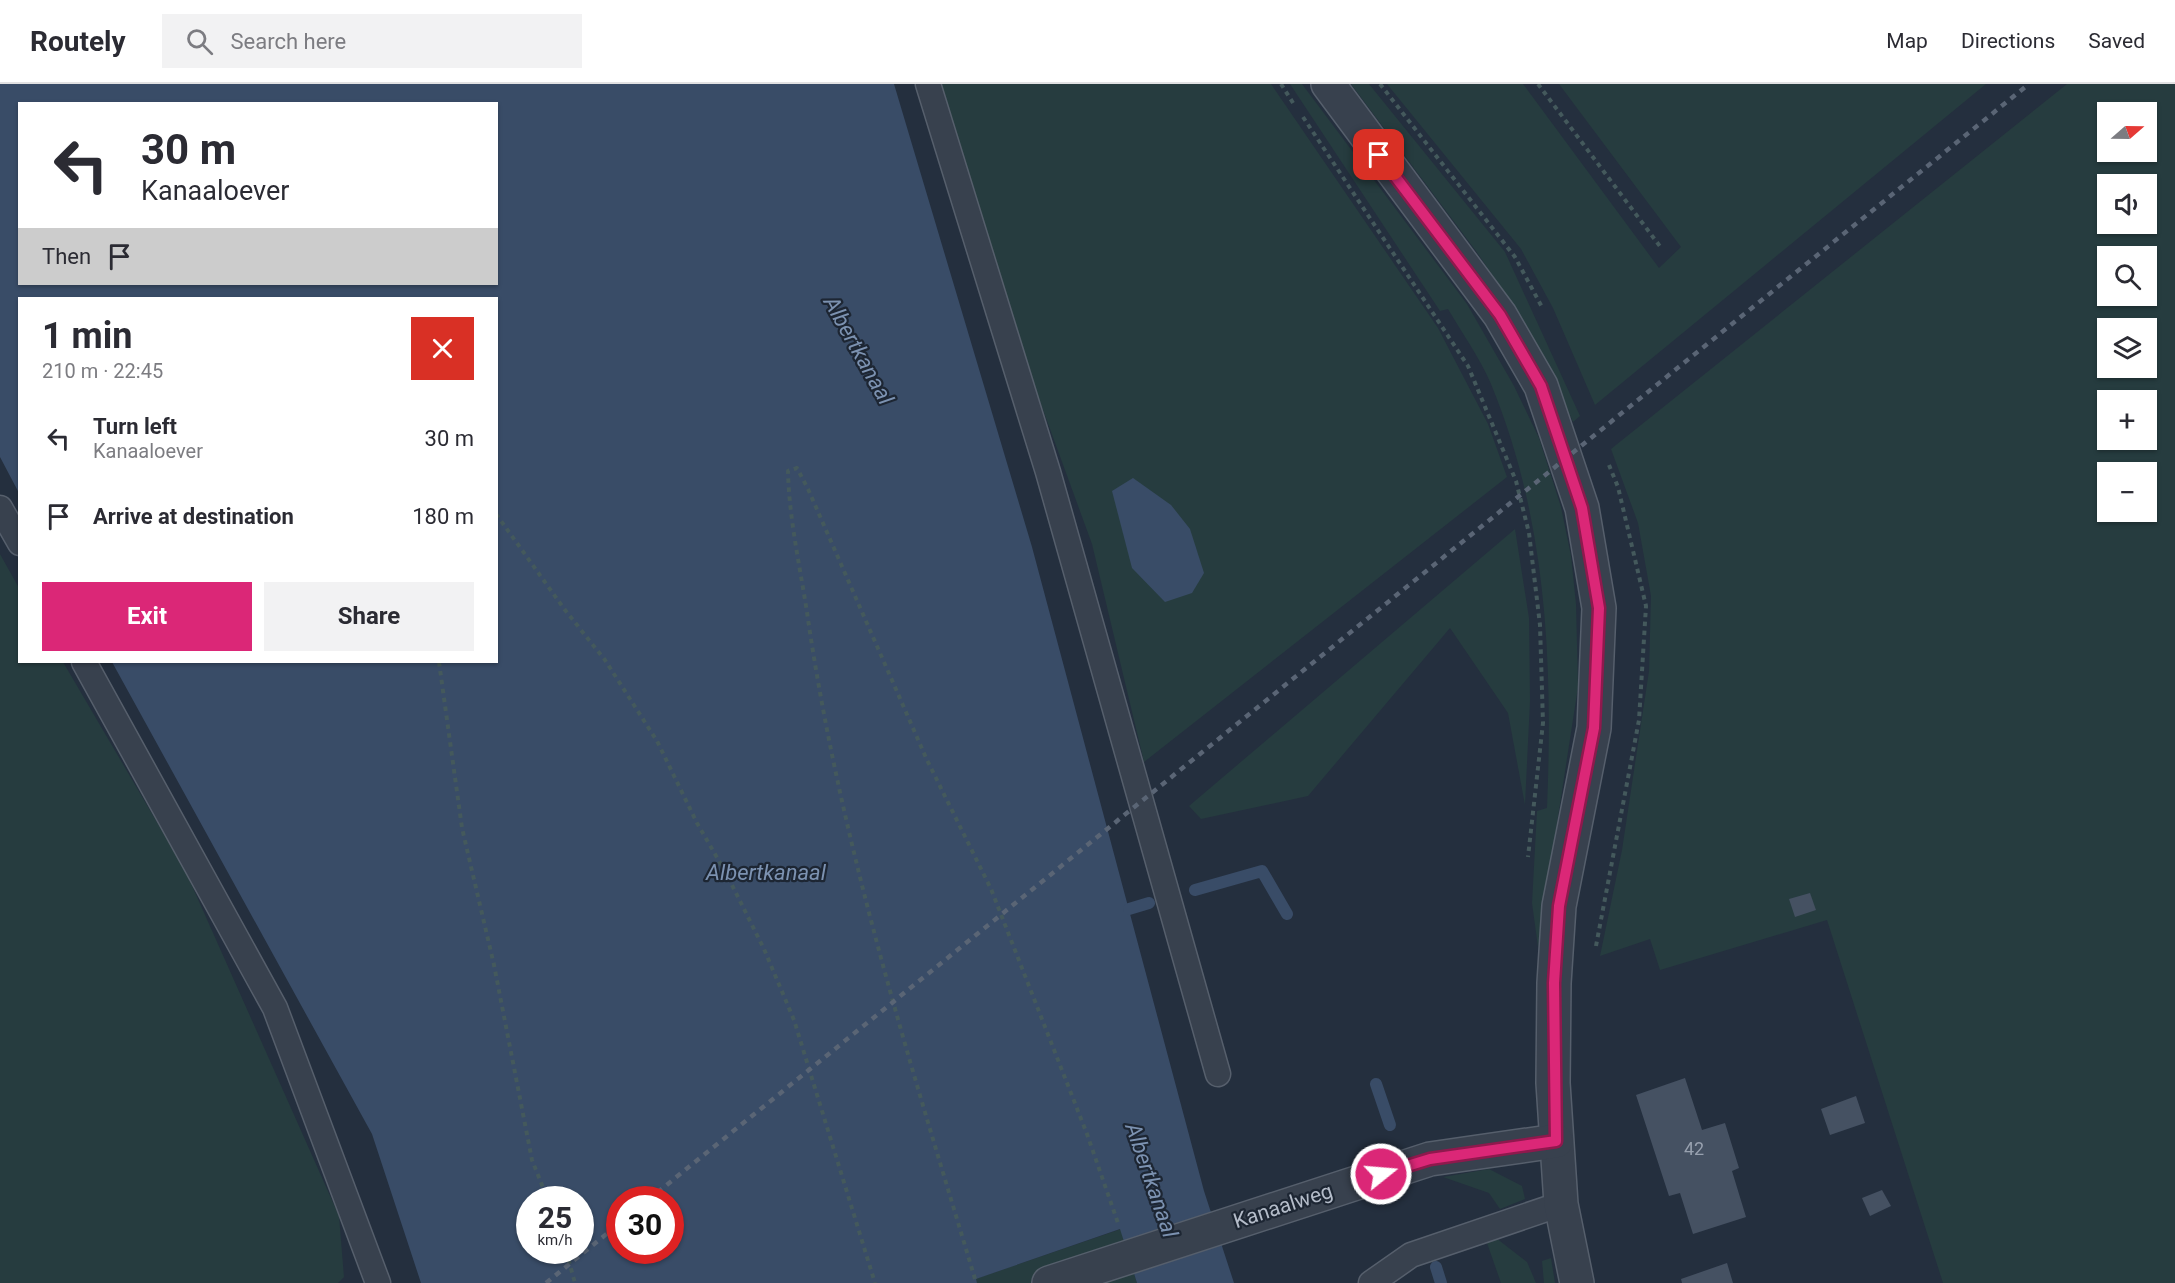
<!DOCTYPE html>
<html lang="en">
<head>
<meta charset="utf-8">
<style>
	:root { --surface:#fff; --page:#f2f2f3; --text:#2b2b33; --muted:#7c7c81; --line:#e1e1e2; --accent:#db2777 }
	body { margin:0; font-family:Roboto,sans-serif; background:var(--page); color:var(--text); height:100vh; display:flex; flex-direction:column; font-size:22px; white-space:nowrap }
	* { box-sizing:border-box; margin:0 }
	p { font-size:20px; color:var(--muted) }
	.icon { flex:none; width:33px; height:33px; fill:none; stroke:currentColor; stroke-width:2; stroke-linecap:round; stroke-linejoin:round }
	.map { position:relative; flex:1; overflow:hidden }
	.drawer { position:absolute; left:18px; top:213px; width:480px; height:366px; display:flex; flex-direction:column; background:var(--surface); border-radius:0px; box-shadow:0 2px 4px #0004 }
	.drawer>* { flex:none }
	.banner { position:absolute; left:18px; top:18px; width:480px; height:183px; border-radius:0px; box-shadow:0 2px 4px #0004; background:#fff; color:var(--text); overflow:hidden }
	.needle { width:39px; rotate:70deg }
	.tools { position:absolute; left:2097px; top:18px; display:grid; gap:12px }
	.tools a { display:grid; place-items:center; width:60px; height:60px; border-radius:0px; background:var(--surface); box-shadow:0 2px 4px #0004; font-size:30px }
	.speed { position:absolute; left:516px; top:1102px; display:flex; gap:12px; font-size:30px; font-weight:700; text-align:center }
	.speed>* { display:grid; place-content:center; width:78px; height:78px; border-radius:50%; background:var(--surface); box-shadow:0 2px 4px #0004; line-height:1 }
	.speed small { font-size:15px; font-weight:400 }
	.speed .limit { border:9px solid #d22; background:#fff; color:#111 }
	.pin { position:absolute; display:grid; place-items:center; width:51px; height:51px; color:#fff; margin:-26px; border-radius:12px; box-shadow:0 3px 9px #0006 }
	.me { position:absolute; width:66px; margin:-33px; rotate:73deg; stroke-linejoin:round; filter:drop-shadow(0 0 4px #0008) }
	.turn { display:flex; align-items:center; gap:21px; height:126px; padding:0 24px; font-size:27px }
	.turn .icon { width:78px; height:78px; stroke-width:2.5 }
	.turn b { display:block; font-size:42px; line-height:51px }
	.then { display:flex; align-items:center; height:57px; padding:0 24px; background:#0003; gap:12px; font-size:22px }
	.round { display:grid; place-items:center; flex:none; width:63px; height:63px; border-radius:0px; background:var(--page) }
	.overview { display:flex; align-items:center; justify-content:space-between; height:102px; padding:0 24px }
	h1 { font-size:36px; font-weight:700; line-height:45px }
	.action { display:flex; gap:12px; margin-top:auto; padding:12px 24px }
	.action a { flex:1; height:69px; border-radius:0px; background:var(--accent); color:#fff; font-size:24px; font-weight:700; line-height:69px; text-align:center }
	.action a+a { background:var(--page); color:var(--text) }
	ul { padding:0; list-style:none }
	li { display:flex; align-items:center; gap:18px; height:78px; padding:0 24px }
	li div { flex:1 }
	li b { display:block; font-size:22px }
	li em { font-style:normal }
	header { display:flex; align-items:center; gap:36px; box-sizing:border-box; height:84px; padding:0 30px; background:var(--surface); border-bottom:2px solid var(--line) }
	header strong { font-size:28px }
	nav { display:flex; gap:33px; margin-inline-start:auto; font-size:21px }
	.search { width:420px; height:54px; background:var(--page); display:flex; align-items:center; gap:15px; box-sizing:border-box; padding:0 21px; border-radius:0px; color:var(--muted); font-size:22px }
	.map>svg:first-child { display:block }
	.green { fill:#263c3f; fill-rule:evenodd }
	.water { fill:#394c67; fill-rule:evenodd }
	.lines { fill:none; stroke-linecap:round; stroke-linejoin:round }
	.stream { stroke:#394c67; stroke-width:12 }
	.building { fill:#455162 }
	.service-casing { stroke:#565f6c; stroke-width:27 }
	.minor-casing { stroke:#565f6c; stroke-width:36 }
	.path { stroke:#44595c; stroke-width:4; stroke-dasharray:4.5 4.5; stroke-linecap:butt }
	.service { stroke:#38414e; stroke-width:24 }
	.minor { stroke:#38414e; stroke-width:33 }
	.rail { stroke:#5a6575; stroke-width:4.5; stroke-dasharray:6 6; stroke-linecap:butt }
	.route-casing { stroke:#8e194d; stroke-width:15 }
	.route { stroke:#db2777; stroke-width:10 }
	.labels { text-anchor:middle; stroke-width:4.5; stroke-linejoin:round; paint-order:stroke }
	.number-label { font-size:18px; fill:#98a1af }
	.street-label { font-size:21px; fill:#b4bcc9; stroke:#1d2633 }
	.water-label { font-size:22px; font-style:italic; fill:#7c92b1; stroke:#1d2633 }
</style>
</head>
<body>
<header>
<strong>Routely</strong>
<div class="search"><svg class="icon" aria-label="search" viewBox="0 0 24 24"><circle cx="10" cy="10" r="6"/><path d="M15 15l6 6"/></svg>Search here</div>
<nav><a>Map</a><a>Directions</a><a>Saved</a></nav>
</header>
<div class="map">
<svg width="2175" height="1199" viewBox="0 0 2175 1199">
	<rect width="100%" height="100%" fill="#242f3e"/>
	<g class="green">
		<path d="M 939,0 L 1271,0 L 1438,244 L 1488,340 L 1507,393 L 1144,678 L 1092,460 L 1015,249 Z"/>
		<path d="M 1290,0 L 1302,0 L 1467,220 L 1514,302 L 1539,354 L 1561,423 L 1571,472 L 1576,520 L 1578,603 L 1538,863 L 1532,819 L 1537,727 L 1547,724 C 1553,579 1547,436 1491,300 C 1480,274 1462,249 1448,225 L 1440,227 Z"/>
		<path d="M 1351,0 L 1369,0 L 1505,168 L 1580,332 L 1573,338 L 1527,242 L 1476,167 Z"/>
		<path d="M 1387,0 L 1523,0 L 1659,184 L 1681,163 L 1559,0 L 1986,0 L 1595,321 L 1553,224 L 1521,165 Z"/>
		<path d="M 2067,0 L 2175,0 L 2175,1199 L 1943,1199 L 1827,836 L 1660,886 L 1650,855 L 1600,872 L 1622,766 L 1649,587 L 1651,512 L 1638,439 L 1611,365 ZM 2108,28 L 2146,28 L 2146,68 L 2108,68 ZM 2108,100 L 2146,100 L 2146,140 L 2108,140 ZM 2108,172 L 2146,172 L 2146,212 L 2108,212 ZM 2108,244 L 2146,244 L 2146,284 L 2108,284 ZM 2108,316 L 2146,316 L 2146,356 L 2108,356 ZM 2108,388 L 2146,388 L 2146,428 L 2108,428 Z"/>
		<path d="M 1515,445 L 1529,534 L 1530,617 L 1525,721 L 1508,629 L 1450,544 L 1308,712 L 1201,735 L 1189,722 Z"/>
		<path d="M 0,470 L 19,504 L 20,578 L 63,578 L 185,786 L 339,1132 L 344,1193 L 338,1199 L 0,1199 Z"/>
		<path d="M 1489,1085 L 1522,1102 L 1525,1115 L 1500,1125 L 1489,1109 L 1443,1093 Z"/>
		<path d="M 1121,1145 L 1137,1199 L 977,1199 L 975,1195 Z"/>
		<path d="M 1496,1154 L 1527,1178 L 1536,1199 L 1501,1199 L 1487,1159 Z"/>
		<path d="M 1551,1174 L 1555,1199 L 1544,1199 L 1542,1177 Z"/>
	</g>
	<g class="water">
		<path d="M 0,0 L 894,0 L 1032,463 L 1204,1107 L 1234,1199 L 1137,1199 L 1120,1145 L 976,1195 L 977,1199 L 421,1199 L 372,1050 L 112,578 L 496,578 L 496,214 L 20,214 L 19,409 L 0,373 ZM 20,20 L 496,20 L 496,200 L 20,200 ZM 530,1116 L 580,1116 L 580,1167 L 530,1167 ZM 620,1116 L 670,1116 L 670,1167 L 620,1167 Z"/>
		<path d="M 1133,394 L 1171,421 L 1190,445 L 1204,489 L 1192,509 L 1165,518 L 1132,484 L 1112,407 Z"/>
	</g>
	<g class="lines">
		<g class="stream">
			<path d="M 1195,806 L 1262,787 L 1287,830"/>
			<path d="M 1129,825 L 1149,819"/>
			<path d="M 1376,1000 L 1390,1041"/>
			<path d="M 1436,1183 L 1441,1199"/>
		</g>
	</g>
	<g class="building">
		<path d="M 1810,809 L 1816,826 L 1795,833 L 1789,815 Z"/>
		<path d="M 1685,994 L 1702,1046 L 1725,1039 L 1739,1084 L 1732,1087 L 1746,1133 L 1693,1150 L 1680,1109 L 1669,1112 L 1636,1011 Z"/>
		<path d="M 1856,1012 L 1865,1039 L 1830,1051 L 1821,1025 Z"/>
		<path d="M 1882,1106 L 1891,1122 L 1870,1132 L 1862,1114 Z"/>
		<path d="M 1727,1179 L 1733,1199 L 1682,1199 L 1681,1195 Z"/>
	</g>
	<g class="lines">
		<defs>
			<g id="service">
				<path d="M 928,0 L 1048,388 L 1218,990"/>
				<path d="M 0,424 L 20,459"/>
				<path d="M 84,578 L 275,924 L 378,1199"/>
				<path d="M 1371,1199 L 1411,1171 L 1561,1120"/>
			</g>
			<g id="minor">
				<path d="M 1328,0 L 1500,231 L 1541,302 L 1582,424 L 1599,524 L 1594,644 L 1559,822 L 1554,899 L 1553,999 L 1561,1120 L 1577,1199"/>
				<path d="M 1049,1199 L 1430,1075 L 1556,1057"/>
			</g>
		</defs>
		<use href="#service" class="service-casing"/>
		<use href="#minor" class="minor-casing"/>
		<g class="path">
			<path d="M 1281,0 L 1295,22"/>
			<path d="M 1380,0 L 1515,173 L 1543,225"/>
			<path d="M 1538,0 L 1662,165"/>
			<path d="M 1303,33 L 1468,282 L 1516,397 L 1529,449 L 1540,541 L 1543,639 L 1528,773"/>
			<path d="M 496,430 L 565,526 L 605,576 L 657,657 L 697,739 L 726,789 L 764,865 L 794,936 L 875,1199"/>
			<path d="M 439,578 L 462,744 L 494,881 L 532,1076 L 548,1116"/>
			<path d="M 1596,862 L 1639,636 L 1646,522 L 1618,403 L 1609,381"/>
			<path d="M 566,1167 L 575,1199"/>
			<path d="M 975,1195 C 910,978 841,761 808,535 C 801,487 789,436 788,387 L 797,384 L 808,405 L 927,676 L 991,805 L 1087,1050 L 1118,1139"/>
		</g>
		<use href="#service" class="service"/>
		<use href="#minor" class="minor"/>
		<g class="rail">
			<path d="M 648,1116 L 2029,0"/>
			<path d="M 546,1199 L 620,1139"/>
		</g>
	</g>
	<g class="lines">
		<defs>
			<path id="route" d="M 1379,71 L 1500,231 L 1541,302 L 1582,424 L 1599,524 L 1594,644 L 1559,822 L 1554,899 L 1556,1057 L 1430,1075 L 1381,1090"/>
		</defs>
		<use href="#route" class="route-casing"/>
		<use href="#route" class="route"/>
	</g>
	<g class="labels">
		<g class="number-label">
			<text x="1694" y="1071">42</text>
		</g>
		<g class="street-label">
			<text transform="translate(1283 1122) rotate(-18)" y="7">Kanaalweg</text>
		</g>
		<g class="water-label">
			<text transform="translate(859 266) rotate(61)" y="8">Albertkanaal</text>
			<text x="766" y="796">Albertkanaal</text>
			<text transform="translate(1152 1096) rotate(71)" y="8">Albertkanaal</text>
		</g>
	</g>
</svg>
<div class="tools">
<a><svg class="needle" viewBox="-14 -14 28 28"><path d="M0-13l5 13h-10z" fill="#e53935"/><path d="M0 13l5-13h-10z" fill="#7c7c81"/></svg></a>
<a><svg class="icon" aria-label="sound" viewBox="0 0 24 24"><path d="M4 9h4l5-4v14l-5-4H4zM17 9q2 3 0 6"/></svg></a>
<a><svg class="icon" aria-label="search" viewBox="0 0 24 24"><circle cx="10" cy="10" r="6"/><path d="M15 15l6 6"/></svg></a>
<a><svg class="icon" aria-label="layers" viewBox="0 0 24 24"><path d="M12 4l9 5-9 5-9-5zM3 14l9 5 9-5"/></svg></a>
<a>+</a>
<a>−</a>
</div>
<div class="speed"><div>25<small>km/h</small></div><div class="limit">30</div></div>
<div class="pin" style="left:1379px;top:71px;background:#d93025"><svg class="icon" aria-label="arrive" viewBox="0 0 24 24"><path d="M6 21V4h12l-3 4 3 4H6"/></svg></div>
<svg class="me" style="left:1381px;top:1090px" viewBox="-20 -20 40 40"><circle r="17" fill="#db2777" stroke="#fff" stroke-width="3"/><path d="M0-11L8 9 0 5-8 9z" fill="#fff"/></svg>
<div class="banner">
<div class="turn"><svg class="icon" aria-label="left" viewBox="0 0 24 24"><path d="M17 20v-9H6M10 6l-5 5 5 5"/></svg><div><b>30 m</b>Kanaaloever</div></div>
<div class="then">Then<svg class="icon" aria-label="arrive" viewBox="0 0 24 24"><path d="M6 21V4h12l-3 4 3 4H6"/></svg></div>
</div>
<section class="drawer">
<div class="overview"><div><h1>1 min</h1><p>210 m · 22:45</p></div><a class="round" style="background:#d93025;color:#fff"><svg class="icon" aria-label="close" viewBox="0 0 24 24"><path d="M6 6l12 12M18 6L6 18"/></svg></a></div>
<ul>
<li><svg class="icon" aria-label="left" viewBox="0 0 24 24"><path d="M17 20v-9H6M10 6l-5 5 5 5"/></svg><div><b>Turn left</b><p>Kanaaloever</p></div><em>30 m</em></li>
<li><svg class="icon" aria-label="arrive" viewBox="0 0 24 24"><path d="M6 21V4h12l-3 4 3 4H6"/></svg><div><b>Arrive at destination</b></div><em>180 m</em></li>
</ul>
<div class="action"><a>Exit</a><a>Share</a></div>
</section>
</div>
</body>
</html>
